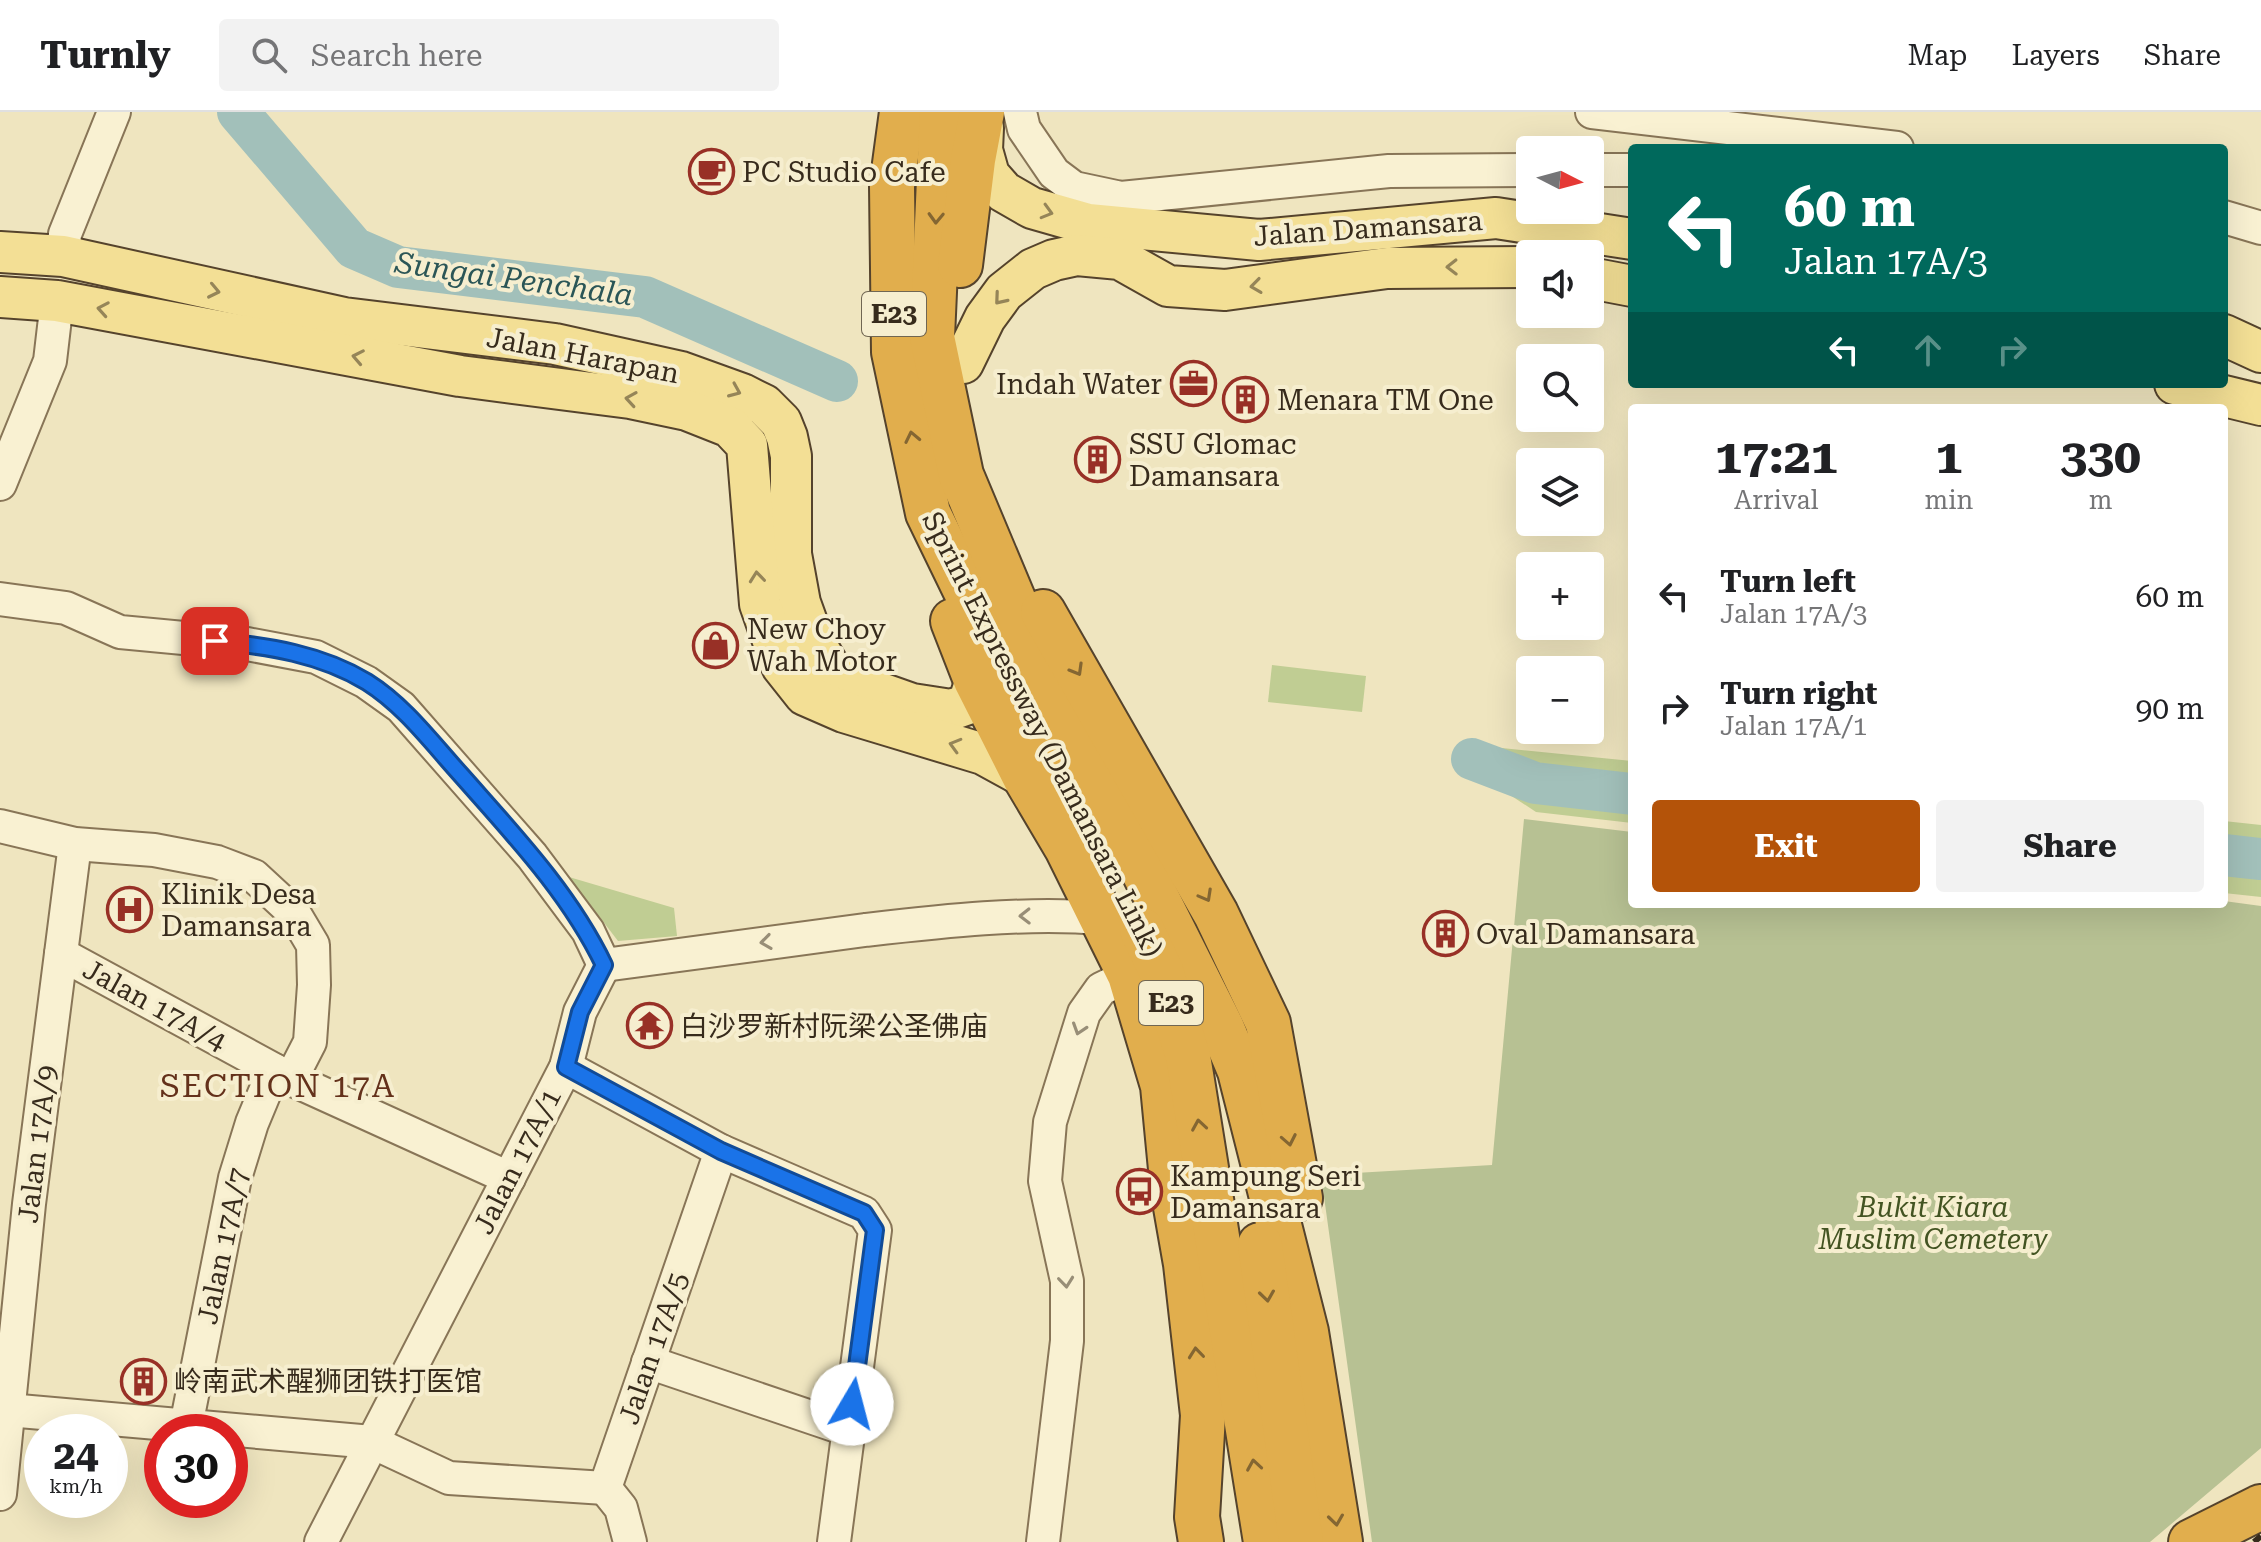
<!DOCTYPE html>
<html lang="en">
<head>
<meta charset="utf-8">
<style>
	:root { --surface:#fff; --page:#f2f2f2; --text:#202124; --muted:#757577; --line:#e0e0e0; --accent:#b45309 }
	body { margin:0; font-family:"Roboto Serif","Noto Sans SC",serif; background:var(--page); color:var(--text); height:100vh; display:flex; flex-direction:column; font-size:30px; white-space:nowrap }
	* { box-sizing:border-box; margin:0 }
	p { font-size:26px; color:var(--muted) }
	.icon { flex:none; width:44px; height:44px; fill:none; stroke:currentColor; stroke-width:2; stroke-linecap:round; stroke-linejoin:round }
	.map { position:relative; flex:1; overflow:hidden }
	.details { position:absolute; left:1628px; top:292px; width:600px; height:504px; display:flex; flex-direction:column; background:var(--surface); border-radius:8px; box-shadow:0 8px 32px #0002 }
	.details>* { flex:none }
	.top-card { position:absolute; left:1628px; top:32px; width:600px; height:244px; border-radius:8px; box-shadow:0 8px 32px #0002; background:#00695c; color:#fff; overflow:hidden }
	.needle { width:52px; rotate:96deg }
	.tools { position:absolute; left:1516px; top:24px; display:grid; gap:16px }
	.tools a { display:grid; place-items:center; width:88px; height:88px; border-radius:8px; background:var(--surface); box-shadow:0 8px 32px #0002; font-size:40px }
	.speed { position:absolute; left:24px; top:1302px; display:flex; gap:16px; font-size:40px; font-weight:700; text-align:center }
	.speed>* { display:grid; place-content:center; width:104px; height:104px; border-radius:50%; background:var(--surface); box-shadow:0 8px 32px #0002; line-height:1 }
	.speed small { font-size:20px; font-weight:400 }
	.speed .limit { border:12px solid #d22; background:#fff; color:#111 }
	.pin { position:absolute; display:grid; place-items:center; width:68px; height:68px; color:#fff; margin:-34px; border-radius:16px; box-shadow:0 4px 12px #0006 }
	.me { position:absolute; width:88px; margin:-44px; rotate:8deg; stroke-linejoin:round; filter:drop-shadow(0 0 6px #0008) }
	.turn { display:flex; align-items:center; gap:28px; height:168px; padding:0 24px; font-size:36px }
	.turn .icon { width:104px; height:104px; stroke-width:2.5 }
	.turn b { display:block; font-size:56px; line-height:68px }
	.lanes { display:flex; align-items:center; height:76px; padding:0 24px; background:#0003; justify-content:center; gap:40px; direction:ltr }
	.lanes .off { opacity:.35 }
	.eta { display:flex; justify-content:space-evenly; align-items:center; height:136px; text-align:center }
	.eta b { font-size:48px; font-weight:700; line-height:56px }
	.button { display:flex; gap:16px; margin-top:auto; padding:16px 24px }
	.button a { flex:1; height:92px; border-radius:8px; background:var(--accent); color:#fff; font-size:32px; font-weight:700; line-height:92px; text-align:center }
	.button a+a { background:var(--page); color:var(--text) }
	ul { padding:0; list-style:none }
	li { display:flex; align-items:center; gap:24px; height:112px; padding:0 24px }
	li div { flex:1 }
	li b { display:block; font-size:30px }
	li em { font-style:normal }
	header { display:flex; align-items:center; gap:48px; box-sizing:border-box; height:112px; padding:0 40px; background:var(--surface); border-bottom:2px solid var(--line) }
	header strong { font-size:38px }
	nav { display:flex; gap:44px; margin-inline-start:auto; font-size:28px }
	.search { width:560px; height:72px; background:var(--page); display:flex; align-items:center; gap:20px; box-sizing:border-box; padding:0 28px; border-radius:8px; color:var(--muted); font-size:30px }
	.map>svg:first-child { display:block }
	.green { fill:#c0cd93 }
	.cemetery { fill:#b7c193 }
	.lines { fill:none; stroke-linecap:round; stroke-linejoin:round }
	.river { stroke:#a2c0ba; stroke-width:42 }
	.minor-casing { stroke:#887557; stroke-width:36 }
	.major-casing { stroke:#55432c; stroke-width:44 }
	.highway-casing { stroke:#55432c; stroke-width:48 }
	.minor { stroke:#f9f1d2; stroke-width:32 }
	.major { stroke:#f3df95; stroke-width:40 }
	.highway { stroke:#e1ae4d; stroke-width:44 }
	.rail { stroke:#372b1c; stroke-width:6; stroke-dasharray:14 14; stroke-linecap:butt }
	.oneway { stroke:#958558 }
	.oneway2 { stroke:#846632 }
	.oneway3 { stroke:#988e77 }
	.route-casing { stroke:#114b97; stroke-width:20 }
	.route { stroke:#1a73e8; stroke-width:14 }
	.labels { text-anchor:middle; stroke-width:8; stroke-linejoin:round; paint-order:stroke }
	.shield { fill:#f6eecf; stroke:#706652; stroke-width:2 }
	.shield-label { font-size:26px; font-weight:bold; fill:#372b1c }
	.poi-label { font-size:28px; fill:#372b1c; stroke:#f6eecf; text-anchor:start }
	.street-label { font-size:28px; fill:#372b1c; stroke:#f6eecf }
	.park-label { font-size:28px; font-style:italic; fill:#435422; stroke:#f6eecf }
	.water-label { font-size:30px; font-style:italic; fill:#2b5657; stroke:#f6eecf }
	.quarter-label { font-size:32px; letter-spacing:2px; fill:#64311b; stroke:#f6eecf }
</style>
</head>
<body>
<header>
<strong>Turnly</strong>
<div class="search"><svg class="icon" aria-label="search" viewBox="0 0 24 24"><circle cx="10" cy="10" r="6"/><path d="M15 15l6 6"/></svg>Search here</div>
<nav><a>Map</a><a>Layers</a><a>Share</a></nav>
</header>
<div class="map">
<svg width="2261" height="1430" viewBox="0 0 2261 1430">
	<rect width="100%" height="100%" fill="#efe5bf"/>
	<g class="green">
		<path d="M 1272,553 L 1366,564 L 1362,600 L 1268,590 Z"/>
		<path d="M 1492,635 L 1632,649 L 1632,711 L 1536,700 L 1489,669 Z"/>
		<path d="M 2224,709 L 2261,713 L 2261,785 L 2224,781 Z"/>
		<path d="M 569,765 L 674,796 L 677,824 L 618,829 Z"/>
	</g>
	<path class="cemetery" d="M 1524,707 L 1632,720 L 1632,792 L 2224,792 L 2224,789 L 2261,794 L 2261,1336 L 2150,1430 L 1372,1430 L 1321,1063 L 1492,1053 Z"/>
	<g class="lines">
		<g class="river">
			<path d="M 238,0 L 354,136 L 398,155 L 645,185 L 837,269"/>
			<path d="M 1472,647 L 1535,671 L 1632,682"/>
			<path d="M 2224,743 L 2261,747"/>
		</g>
		<defs>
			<g id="minor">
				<path d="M 1020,0 L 1024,17 L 1054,61 L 1074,76 L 1121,86 L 1389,59 L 1530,58"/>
				<path d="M 1592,0 L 1897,36"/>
				<path d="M 1590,58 L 1632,58"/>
				<path d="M 2224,105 L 2261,116"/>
				<path d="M 63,144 L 65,122 L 114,0"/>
				<path d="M 0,372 L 50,249 L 57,189"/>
				<path d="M 0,487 L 66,496 L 120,520 L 247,532 L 316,545 L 366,570 L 401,595 L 532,744 L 588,819 L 604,853"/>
				<path d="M 0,714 L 75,732 L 154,738 L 217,750 L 254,764 L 294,801 L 313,833 L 314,873 L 310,930 L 291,967"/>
				<path d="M 61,842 L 291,967 L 509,1066"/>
				<path d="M 604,853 C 691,841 778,829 865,818 C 944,809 1022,800 1102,806"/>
				<path d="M 566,955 L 721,1039 L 864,1101 L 875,1118 L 834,1430"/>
				<path d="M 648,1250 L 849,1318"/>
				<path d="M 8,1298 L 372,1330 L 449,1366 L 605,1376"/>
				<path d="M 186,1314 L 235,1066 L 252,1011 L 274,958"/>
				<path d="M 605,1376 L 721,1039"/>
				<path d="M 605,1376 L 621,1396 L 630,1430"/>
				<path d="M 0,1382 L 29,1092 L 75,732"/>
				<path d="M 321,1430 L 566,955 L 580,900 L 604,853"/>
				<path d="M 1043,1430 L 1067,1229 L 1067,1169 L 1045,1069 L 1050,1010 L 1084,901 L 1101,877 L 1130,863"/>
			</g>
			<g id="major">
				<path d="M 983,16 L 982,38 L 989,63 L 1004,80 L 1032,96 L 1088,112 L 1259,128 L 1496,106 L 1632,127"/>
				<path d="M 0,140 L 63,144 L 344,206 L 555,232 L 681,260 L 742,282 L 764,293 L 781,310 L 787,325 L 791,344 L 791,442 L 800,491 L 814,530 L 831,558 L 861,574 L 912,592 L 951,598 L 968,592 L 976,568"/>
				<path d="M 1590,166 L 1632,174"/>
				<path d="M 0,185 L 57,189 L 460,264 L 630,286 L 687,298 L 730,315 L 747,333 L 760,492 L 782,554 L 805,583 L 844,600 L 983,642 L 1025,665"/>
				<path d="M 2224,223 L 2261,240"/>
				<path d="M 963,251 L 985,206 L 1004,180 L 1033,157 L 1054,148 L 1077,143 L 1120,147 L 1168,174 L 1225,178 L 1387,156 L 1530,155"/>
				<path d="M 2175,272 L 2261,293"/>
			</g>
			<g id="highway">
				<path d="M 902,0 L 892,74 L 894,240 L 928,401 L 995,539 L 1054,647"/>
				<path d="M 942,0 L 932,225 L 961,363 L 1044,561 L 1221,914 L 1240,959 L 1306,1220 L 1340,1430"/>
				<path d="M 960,153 L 973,48 L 982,0"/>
				<path d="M 1043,500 L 1216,802 L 1268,911 L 1300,1086"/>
				<path d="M 953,509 L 976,568 L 1025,665 L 1067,736 L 1130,863 L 1163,974 L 1173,1078 L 1186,1152 L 1203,1303 L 1197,1405 L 1201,1430"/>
				<path d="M 1142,818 L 1161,859 L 1188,944 L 1266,1430"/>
				<path d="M 1260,1133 L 1301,1430"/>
				<path d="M 2191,1430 L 2261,1395"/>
			</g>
		</defs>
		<use href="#minor" class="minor-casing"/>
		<use href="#major" class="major-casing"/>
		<use href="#highway" class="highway-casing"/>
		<use href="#minor" class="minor"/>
		<use href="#major" class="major"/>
		<use href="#highway" class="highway"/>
		<path class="rail" d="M 2254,1430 L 2261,1424"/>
	</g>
	<defs><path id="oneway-chevron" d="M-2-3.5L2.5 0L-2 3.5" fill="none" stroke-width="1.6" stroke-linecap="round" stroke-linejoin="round" transform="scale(2)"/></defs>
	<g class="oneway">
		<use href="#oneway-chevron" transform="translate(1047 100) rotate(16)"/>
		<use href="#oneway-chevron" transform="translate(1452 155) rotate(179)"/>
		<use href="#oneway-chevron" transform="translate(1256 174) rotate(172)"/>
		<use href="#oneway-chevron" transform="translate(214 179) rotate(12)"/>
		<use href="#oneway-chevron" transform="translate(1000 187) rotate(130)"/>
		<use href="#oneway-chevron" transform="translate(103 197) rotate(-170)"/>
		<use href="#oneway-chevron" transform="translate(358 245) rotate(-169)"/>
		<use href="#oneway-chevron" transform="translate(735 279) rotate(23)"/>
		<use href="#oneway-chevron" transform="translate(631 287) rotate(-171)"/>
		<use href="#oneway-chevron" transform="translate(757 465) rotate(-96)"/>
		<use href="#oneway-chevron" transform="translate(955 633) rotate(-164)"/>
	</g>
	<g class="oneway2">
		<use href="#oneway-chevron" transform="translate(936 106) rotate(92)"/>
		<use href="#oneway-chevron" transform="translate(912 325) rotate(-102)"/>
		<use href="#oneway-chevron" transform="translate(1077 558) rotate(60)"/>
		<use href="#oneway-chevron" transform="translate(1206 784) rotate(61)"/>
		<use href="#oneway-chevron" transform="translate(1199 1013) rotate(-99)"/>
		<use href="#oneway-chevron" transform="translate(1289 1028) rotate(79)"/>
		<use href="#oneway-chevron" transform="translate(1267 1184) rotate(82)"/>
		<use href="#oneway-chevron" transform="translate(1196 1241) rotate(-96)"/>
		<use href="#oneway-chevron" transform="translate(1254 1353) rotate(-99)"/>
		<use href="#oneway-chevron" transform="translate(1336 1408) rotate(82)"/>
	</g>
	<g class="oneway3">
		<use href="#oneway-chevron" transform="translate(1025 804) rotate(179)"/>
		<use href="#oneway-chevron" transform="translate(766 830) rotate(172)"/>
		<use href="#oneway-chevron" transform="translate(1079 917) rotate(108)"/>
		<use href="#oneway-chevron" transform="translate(1066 1170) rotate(84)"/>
	</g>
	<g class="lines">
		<defs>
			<path id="route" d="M 215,529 C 268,534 321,542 367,570 C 405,594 432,631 462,664 C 514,723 570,782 604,853 L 580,900 L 566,955 L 721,1039 L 864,1101 L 875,1118 L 852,1292"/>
		</defs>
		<use href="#route" class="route-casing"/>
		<use href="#route" class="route"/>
	</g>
	<defs>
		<symbol id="cafe-ring" viewBox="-11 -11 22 22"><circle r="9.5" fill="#f6eecf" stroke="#983026" stroke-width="1.5"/><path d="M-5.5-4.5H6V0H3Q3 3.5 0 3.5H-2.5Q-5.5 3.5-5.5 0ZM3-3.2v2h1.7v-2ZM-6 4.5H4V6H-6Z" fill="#983026"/></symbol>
		<symbol id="office-ring" viewBox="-11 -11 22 22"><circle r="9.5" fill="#f6eecf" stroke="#983026" stroke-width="1.5"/><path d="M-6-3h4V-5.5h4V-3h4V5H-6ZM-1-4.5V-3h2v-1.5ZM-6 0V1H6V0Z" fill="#983026"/></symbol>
		<symbol id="building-ring" viewBox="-11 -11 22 22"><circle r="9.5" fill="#f6eecf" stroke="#983026" stroke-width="1.5"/><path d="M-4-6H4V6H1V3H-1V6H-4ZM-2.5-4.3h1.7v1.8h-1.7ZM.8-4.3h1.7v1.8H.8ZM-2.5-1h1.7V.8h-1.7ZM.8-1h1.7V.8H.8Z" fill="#983026"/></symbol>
		<symbol id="shop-ring" viewBox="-11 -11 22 22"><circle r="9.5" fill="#f6eecf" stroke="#983026" stroke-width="1.5"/><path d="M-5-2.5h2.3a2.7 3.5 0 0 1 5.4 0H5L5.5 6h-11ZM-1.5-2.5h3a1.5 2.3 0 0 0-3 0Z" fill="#983026"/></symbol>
		<symbol id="hospital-ring" viewBox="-11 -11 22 22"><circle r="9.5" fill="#f6eecf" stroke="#983026" stroke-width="1.5"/><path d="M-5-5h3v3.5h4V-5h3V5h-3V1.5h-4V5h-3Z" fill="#983026"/></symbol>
		<symbol id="temple-ring" viewBox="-11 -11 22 22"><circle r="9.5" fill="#f6eecf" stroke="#983026" stroke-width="1.5"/><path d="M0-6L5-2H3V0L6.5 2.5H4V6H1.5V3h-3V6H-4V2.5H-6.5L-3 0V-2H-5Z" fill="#983026"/></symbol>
		<symbol id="bus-ring" viewBox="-11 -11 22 22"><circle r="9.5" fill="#f6eecf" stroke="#983026" stroke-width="1.5"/><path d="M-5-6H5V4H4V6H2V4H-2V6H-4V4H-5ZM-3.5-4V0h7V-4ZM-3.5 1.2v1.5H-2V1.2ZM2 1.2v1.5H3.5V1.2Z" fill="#983026"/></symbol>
	</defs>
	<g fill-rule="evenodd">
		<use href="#cafe-ring" x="686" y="34" width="51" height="51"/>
		<use href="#office-ring" x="1168" y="246" width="51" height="51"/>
		<use href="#building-ring" x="1220" y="262" width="51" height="51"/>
		<use href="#building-ring" x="1072" y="322" width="51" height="51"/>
		<use href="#shop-ring" x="690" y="508" width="51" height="51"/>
		<use href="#hospital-ring" x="104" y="772" width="51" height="51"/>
		<use href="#building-ring" x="1420" y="796" width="51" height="51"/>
		<use href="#temple-ring" x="624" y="888" width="51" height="51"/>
		<use href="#bus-ring" x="1114" y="1054" width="51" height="51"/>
		<use href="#building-ring" x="118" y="1244" width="51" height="51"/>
	</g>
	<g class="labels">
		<g class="shield">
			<rect x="862" y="180" width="64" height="44" rx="6"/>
			<rect x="1139" y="869" width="64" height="44" rx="6"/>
		</g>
		<g class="shield-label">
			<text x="894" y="211">E23</text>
			<text x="1171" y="900">E23</text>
		</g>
		<g class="poi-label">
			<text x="742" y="70">PC Studio Cafe</text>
			<text x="1162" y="282" text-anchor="end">Indah Water</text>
			<text x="1277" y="298">Menara TM One</text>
			<text x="1129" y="342">SSU Glomac<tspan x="1129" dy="32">Damansara</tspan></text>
			<text x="747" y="527">New Choy<tspan x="747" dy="32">Wah Motor</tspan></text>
			<text x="161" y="792">Klinik Desa<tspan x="161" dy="32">Damansara</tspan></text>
			<text x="1476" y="832">Oval Damansara</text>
			<text x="680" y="924">白沙罗新村阮梁公圣佛庙</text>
			<text x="1170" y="1074">Kampung Seri<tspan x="1170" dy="32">Damansara</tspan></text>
			<text x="174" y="1279">岭南武术醒狮团铁打医馆</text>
		</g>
		<g class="street-label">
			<text transform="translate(1368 116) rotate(-4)" y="10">Jalan Damansara</text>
			<text transform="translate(583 243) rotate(11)" y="10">Jalan Harapan</text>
			<text transform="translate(1043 622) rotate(63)" y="10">Sprint Expressway (Damansara Link)</text>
			<text transform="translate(155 893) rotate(29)" y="10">Jalan 17A/4</text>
			<text transform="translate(37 1032) rotate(-83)" y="10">Jalan 17A/9</text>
			<text transform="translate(517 1049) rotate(-63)" y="10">Jalan 17A/1</text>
			<text transform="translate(223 1134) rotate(-78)" y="10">Jalan 17A/7</text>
			<text transform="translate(653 1236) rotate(-71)" y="10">Jalan 17A/5</text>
		</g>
		<g class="park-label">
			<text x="1933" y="1105">Bukit Kiara<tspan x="1933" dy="32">Muslim Cemetery</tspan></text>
		</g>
		<g class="water-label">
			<text transform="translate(514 167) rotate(8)" y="10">Sungai Penchala</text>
		</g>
		<g class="quarter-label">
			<text x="278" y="985">SECTION 17A</text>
		</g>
	</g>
</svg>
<div class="tools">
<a><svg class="needle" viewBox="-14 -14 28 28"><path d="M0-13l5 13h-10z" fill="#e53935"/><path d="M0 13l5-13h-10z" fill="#757577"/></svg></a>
<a><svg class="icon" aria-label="sound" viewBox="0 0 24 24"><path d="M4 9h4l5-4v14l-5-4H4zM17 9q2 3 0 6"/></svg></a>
<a><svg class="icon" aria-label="search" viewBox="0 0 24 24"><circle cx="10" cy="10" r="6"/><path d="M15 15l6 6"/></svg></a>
<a><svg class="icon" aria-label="layers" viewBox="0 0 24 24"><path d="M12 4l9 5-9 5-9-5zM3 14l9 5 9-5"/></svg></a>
<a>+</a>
<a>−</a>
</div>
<div class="speed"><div>24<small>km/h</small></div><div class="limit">30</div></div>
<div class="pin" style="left:215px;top:529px;background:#d93025"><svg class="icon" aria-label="arrive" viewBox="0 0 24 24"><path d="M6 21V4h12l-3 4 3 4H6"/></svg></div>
<svg class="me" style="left:852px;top:1292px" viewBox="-20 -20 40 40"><circle r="19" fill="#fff"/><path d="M0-13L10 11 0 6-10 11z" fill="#1a73e8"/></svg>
<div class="top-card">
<div class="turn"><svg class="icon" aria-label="left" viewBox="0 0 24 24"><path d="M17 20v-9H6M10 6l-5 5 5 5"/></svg><div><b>60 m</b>Jalan 17A/3</div></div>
<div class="lanes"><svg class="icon" aria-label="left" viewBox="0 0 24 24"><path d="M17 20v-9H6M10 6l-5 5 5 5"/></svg><svg class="icon off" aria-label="ahead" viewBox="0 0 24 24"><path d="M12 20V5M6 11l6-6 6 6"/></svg><svg class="icon off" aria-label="right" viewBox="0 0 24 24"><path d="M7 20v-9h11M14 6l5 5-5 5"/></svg></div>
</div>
<section class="details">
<div class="eta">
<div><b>17:21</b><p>Arrival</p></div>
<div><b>1</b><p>min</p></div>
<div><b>330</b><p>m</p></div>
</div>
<ul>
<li><svg class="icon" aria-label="left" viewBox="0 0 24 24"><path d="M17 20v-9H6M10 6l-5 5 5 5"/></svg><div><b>Turn left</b><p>Jalan 17A/3</p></div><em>60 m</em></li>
<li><svg class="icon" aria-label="right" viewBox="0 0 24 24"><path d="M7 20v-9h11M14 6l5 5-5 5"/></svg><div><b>Turn right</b><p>Jalan 17A/1</p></div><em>90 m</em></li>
</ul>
<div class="button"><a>Exit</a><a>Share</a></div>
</section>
</div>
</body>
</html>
